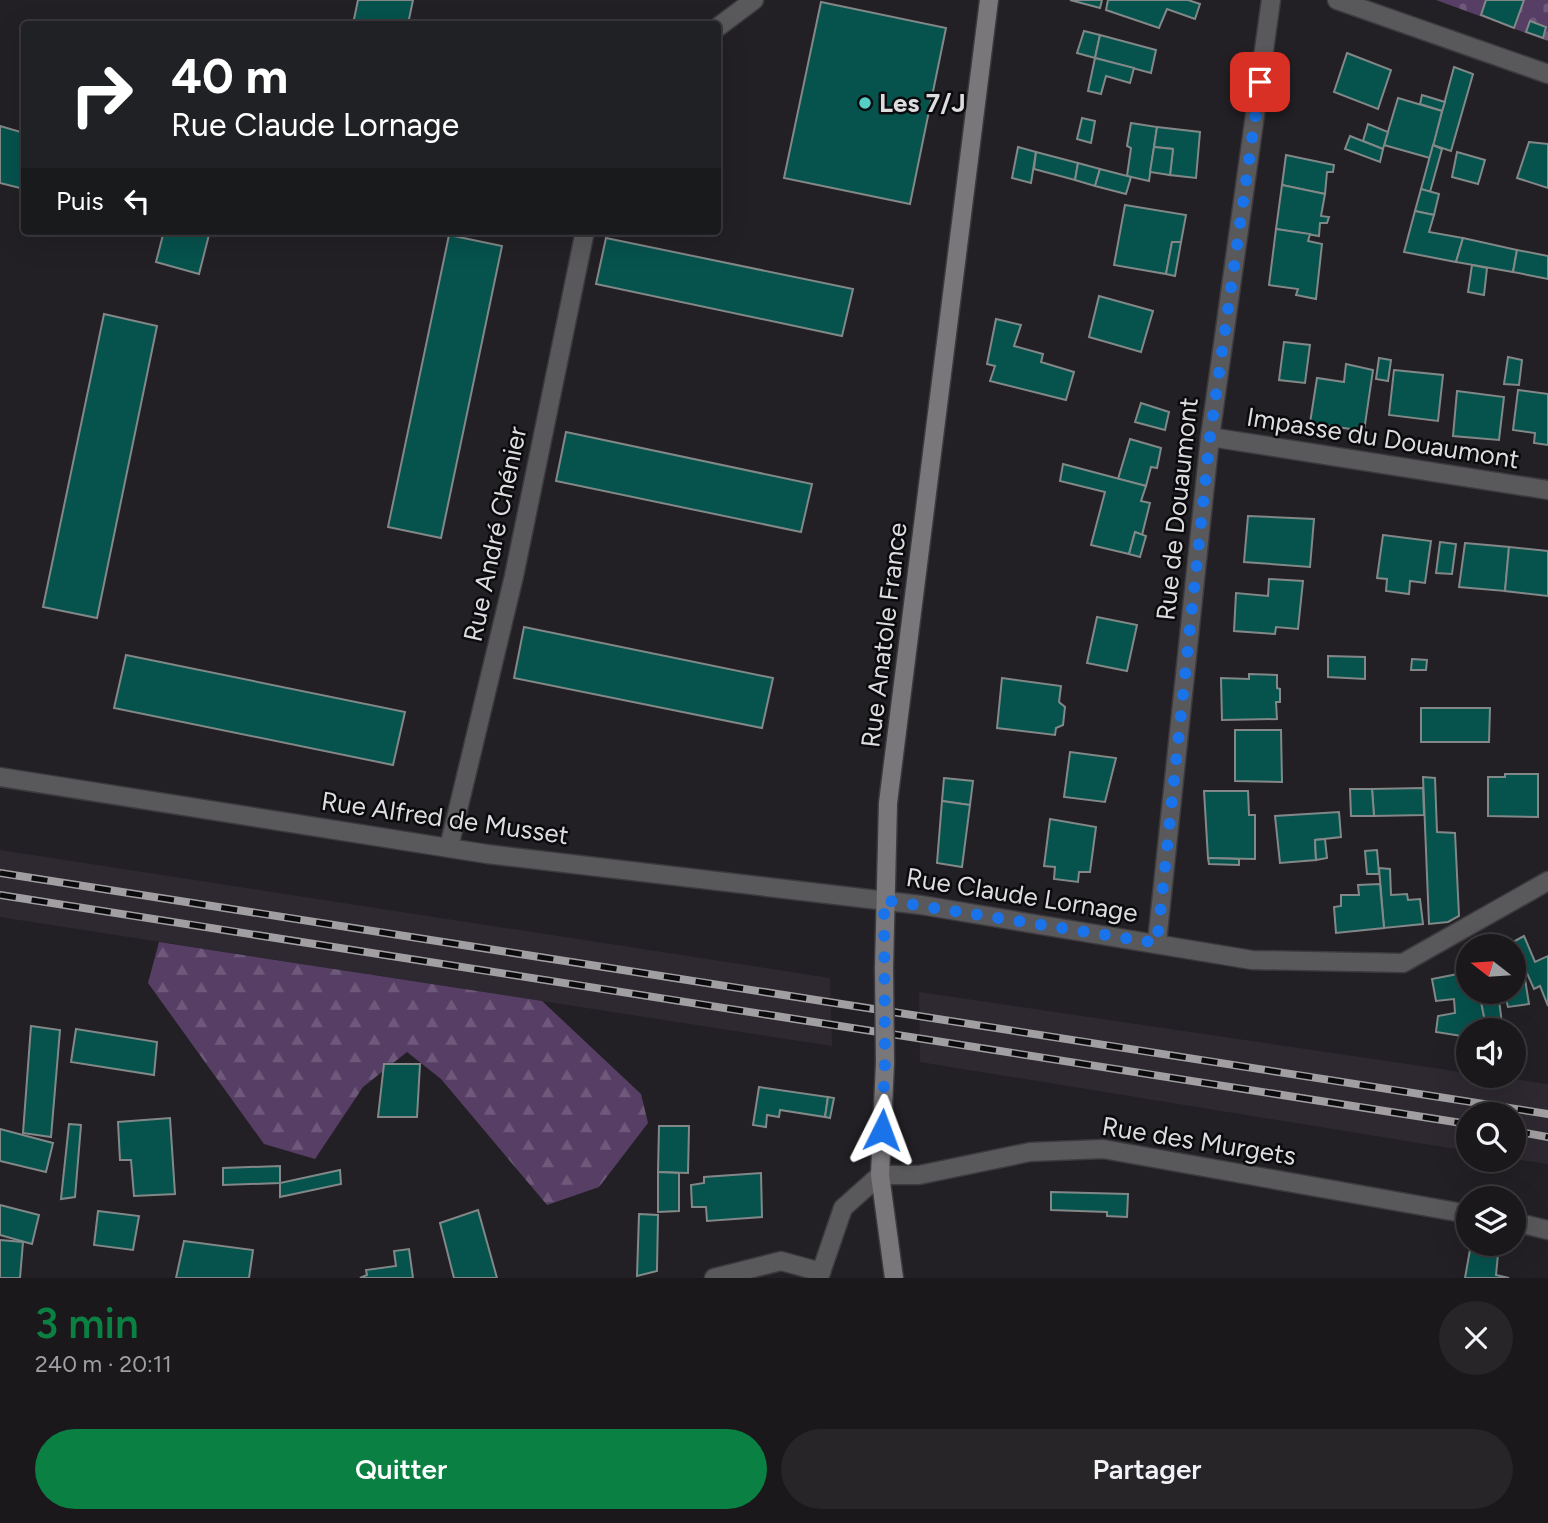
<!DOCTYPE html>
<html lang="fr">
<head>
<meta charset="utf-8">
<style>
	:root { --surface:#1a181b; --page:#272528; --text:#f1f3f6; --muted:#9fa0a3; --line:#38373a; --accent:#0b8043 }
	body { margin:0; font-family:Figtree,sans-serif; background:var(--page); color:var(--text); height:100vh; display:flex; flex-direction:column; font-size:26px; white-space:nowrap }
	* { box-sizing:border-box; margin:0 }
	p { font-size:23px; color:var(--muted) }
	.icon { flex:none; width:38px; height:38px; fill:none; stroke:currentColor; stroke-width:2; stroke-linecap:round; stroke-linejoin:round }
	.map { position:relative; height:1278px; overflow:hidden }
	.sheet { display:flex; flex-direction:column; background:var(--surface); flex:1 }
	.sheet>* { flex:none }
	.banner { position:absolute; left:21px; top:21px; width:700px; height:214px; border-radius:7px; box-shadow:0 7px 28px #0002,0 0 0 2px var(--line); background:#202124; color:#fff; overflow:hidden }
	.needle { width:46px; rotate:287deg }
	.buttons { position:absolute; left:1456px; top:934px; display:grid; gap:14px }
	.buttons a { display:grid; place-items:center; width:70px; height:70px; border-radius:50%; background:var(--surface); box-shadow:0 7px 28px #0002,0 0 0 2px var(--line); font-size:35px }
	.pin { position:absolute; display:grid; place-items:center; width:60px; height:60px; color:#fff; margin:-30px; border-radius:14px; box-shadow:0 4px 10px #0006 }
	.me { position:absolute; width:77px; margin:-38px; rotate:3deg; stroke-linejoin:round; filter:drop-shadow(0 0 5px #0008) }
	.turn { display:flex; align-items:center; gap:24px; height:147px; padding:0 35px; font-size:32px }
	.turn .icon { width:91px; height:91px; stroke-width:2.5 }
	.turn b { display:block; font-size:49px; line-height:60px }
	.then { display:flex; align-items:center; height:66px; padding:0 35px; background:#0003; gap:14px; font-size:26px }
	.round { display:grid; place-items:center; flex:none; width:74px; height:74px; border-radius:37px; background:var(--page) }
	.overview { display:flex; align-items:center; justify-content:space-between; height:119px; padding:0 35px }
	h1 { font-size:42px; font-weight:600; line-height:52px; color:var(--accent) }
	.cta { display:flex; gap:14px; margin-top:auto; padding:14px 35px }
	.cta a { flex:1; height:80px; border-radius:42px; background:var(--accent); color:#fff; font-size:28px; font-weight:600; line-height:80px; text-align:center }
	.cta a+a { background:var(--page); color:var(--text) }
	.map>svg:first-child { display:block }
	.built { fill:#2e2931 }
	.forest { fill:url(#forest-firs) }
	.cemetery { fill:url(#cemetery-stones) }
	.building { fill:#06524d; stroke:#828887; stroke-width:2 }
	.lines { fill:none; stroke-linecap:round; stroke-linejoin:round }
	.street-casing { stroke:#3c3a3e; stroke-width:21 }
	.secondary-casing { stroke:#3c3a3e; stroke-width:21 }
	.street { stroke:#59585a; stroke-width:18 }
	.secondary { stroke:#79777a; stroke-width:18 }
	.rail-casing { stroke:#a19fa2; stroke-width:8 }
	.rail { stroke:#0b0a0c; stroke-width:5; stroke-dasharray:16; stroke-linecap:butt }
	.secondary-bridge-casing { stroke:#3c3a3e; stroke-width:21; stroke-linecap:butt }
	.secondary-bridge { stroke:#79777a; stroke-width:18 }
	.route { stroke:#1a73e8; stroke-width:12; stroke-dasharray:0 21.6 }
	.poi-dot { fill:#55cec5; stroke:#0b0a0c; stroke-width:2.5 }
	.labels { text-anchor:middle; stroke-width:5; stroke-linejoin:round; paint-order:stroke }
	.poi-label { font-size:26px; font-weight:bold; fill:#dddcde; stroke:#0b0a0c; text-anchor:start }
	.street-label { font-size:26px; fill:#dddcde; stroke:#0b0a0c }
</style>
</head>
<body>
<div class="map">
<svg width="1548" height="1278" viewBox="0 0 1548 1278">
	<defs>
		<pattern id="forest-firs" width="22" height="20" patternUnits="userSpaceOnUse" patternTransform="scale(1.75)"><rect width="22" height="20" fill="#563e65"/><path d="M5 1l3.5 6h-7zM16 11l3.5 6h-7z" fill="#6e597b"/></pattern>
		<pattern id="cemetery-stones" width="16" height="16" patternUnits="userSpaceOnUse" patternTransform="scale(1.75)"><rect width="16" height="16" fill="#563e65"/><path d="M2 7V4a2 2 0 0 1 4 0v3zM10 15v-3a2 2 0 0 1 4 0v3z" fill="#6e597b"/></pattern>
	</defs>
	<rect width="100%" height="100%" fill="#222024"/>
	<g class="built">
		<path d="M 0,850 L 830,978 L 832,1046 L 0,917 Z"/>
		<path d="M 919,992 L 1468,1073 L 1468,1076 L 1493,1076 L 1548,1084 L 1548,1164 L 1514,1159 L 1514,1115 L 1468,1115 L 1468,1151 L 920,1062 Z"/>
	</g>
	<path class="forest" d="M 159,942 L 542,1001 L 641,1094 L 648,1123 L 599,1187 L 547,1205 L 441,1079 L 407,1052 L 363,1087 L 315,1159 L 264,1144 L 148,983 Z"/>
	<path class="cemetery" d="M 1436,0 L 1548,0 L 1548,41 Z"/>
	<g class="building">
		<path d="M 358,0 L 413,0 L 408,24 L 353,24 Z"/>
		<path d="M 1070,0 L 1102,0 L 1100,8 Z"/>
		<path d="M 1108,0 L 1188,0 L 1200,4 L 1195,19 L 1167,9 L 1159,28 L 1106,10 Z"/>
		<path d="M 1486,0 L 1524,0 L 1514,28 L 1481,15 Z"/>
		<path d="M 821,2 L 946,28 L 910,204 L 784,178 Z"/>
		<path d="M 1530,21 L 1546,27 L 1543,38 L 1526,32 Z"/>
		<path d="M 1084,31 L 1100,35 L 1095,58 L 1077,53 Z"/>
		<path d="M 1100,35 L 1156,50 L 1151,73 L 1095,58 Z"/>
		<path d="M 1347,53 L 1391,70 L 1378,109 L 1334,92 Z"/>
		<path d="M 1095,58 L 1134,68 L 1130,83 L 1106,76 L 1101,94 L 1088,91 Z"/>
		<path d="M 1454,67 L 1473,74 L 1451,151 L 1433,145 Z"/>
		<path d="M 1422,95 L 1445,102 L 1442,111 L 1420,104 Z"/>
		<path d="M 1398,98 L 1442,111 L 1430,158 L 1384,145 Z"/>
		<path d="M 1082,118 L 1095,121 L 1091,143 L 1077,139 Z"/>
		<path d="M 1131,123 L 1157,127 L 1149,181 L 1127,176 L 1131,148 L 1127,146 Z"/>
		<path d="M 1368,124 L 1388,132 L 1383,149 L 1363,141 Z"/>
		<path d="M 0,126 L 24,133 L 24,189 L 0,183 Z"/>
		<path d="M 1157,127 L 1200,132 L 1196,178 L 1170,175 L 1173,149 L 1154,147 Z"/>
		<path d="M 1350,136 L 1383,149 L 1380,162 L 1345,149 Z"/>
		<path d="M 1529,142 L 1548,144 L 1548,188 L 1517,178 Z"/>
		<path d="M 1433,145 L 1442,149 L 1430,192 L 1421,189 Z"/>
		<path d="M 1018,147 L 1036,152 L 1031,183 L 1012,178 Z"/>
		<path d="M 1154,147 L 1173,149 L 1170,175 L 1150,172 Z"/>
		<path d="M 1036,152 L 1078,163 L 1075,180 L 1034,169 Z"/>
		<path d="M 1457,152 L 1485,160 L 1478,184 L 1452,177 Z"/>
		<path d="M 1286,155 L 1334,165 L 1333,172 L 1327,172 L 1325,194 L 1282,185 Z"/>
		<path d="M 1078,163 L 1100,169 L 1095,186 L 1075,180 Z"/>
		<path d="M 1100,169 L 1131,177 L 1126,194 L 1095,186 Z"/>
		<path d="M 1282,185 L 1325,194 L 1321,216 L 1329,217 L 1327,223 L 1320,223 L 1319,236 L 1276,229 Z"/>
		<path d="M 1421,189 L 1439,194 L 1434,215 L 1415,211 Z"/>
		<path d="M 1125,205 L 1186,215 L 1181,242 L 1172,242 L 1166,274 L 1114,265 Z"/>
		<path d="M 1415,211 L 1434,215 L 1429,232 L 1463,238 L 1456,262 L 1404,252 Z"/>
		<path d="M 1276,229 L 1310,234 L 1308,241 L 1322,244 L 1316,299 L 1296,295 L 1298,289 L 1269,285 Z"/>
		<path d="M 164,231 L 210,231 L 199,274 L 156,262 Z"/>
		<path d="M 449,235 L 502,246 L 441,538 L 388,527 Z"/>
		<path d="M 606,238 L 853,289 L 842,336 L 596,284 Z"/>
		<path d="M 1463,238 L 1517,250 L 1513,272 L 1456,262 Z"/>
		<path d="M 1172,242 L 1181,242 L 1175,276 L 1166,274 Z"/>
		<path d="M 1517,250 L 1548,256 L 1548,279 L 1513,272 Z"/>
		<path d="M 1472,265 L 1487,268 L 1484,295 L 1468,292 Z"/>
		<path d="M 1099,296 L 1153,311 L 1141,352 L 1089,337 Z"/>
		<path d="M 104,314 L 157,326 L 97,618 L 43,607 Z"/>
		<path d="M 996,319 L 1021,325 L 1014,346 L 1043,354 L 1041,362 L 1074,372 L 1066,400 L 990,381 L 995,366 L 987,364 Z"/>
		<path d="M 1284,342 L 1310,345 L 1305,383 L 1279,380 Z"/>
		<path d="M 1508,357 L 1522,360 L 1519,385 L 1504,384 Z"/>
		<path d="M 1379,358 L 1391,360 L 1388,381 L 1376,379 Z"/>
		<path d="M 1346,364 L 1373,370 L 1364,431 L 1310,423 L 1317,378 L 1344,382 Z"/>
		<path d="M 1394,370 L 1443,375 L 1438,421 L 1389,415 Z"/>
		<path d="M 1518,390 L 1548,394 L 1548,445 L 1534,443 L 1535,433 L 1513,430 Z"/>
		<path d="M 1457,391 L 1504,397 L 1499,440 L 1453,436 Z"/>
		<path d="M 1141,403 L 1169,412 L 1165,430 L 1135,422 Z"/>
		<path d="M 566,432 L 812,484 L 801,532 L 556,481 Z"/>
		<path d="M 1130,439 L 1161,448 L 1157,468 L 1151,467 L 1146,486 L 1118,479 Z"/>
		<path d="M 1063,464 L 1146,486 L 1141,501 L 1150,503 L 1142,535 L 1135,532 L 1129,554 L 1091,545 L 1105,492 L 1060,481 Z"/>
		<path d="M 1248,516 L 1314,519 L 1310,567 L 1244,562 Z"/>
		<path d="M 1135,532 L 1146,536 L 1140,557 L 1129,554 Z"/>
		<path d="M 1383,535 L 1431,541 L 1425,583 L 1410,581 L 1409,594 L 1386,591 L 1387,579 L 1377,578 Z"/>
		<path d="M 1440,542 L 1456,544 L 1452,574 L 1436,573 Z"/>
		<path d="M 1465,543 L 1509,547 L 1505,591 L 1459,587 Z"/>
		<path d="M 1509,547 L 1548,551 L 1548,596 L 1505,591 Z"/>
		<path d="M 1269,579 L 1303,581 L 1298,629 L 1276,627 L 1275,634 L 1234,631 L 1236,593 L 1268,596 Z"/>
		<path d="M 1097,617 L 1137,625 L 1127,671 L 1087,663 Z"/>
		<path d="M 524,627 L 773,678 L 762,728 L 514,678 Z"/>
		<path d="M 126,655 L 405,712 L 393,765 L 114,708 Z"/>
		<path d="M 1328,656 L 1365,657 L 1365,679 L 1328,677 Z"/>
		<path d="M 1412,659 L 1427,660 L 1426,670 L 1411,670 Z"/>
		<path d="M 1249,674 L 1277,675 L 1277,688 L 1280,689 L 1280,702 L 1276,702 L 1277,719 L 1222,720 L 1221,678 L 1249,679 Z"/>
		<path d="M 1002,678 L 1061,686 L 1059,702 L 1065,707 L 1063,725 L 1056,728 L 1055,735 L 997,728 Z"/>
		<path d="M 1421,708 L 1490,708 L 1489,742 L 1421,742 Z"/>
		<path d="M 1235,730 L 1281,730 L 1282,782 L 1235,781 Z"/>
		<path d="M 1070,752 L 1116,758 L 1105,802 L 1064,797 Z"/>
		<path d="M 1505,774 L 1538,774 L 1538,817 L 1488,816 L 1488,777 L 1505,777 Z"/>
		<path d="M 1423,777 L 1435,778 L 1437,832 L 1455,833 L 1459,916 L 1448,922 L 1429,924 Z"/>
		<path d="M 944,778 L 973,781 L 970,805 L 942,801 Z"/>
		<path d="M 1423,788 L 1424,815 L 1374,816 L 1372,789 Z"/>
		<path d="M 1350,789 L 1372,789 L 1374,816 L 1351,816 Z"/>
		<path d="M 1204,791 L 1248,791 L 1249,815 L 1255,815 L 1255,859 L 1208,858 Z"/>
		<path d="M 942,801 L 970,805 L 962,867 L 937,863 Z"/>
		<path d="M 1339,812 L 1341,837 L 1315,840 L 1316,860 L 1280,863 L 1275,816 Z"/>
		<path d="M 1050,819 L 1096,827 L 1090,872 L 1079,872 L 1078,882 L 1054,879 L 1055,867 L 1044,866 Z"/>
		<path d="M 1325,839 L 1327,858 L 1316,860 L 1315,840 Z"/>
		<path d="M 1377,850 L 1379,874 L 1367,874 L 1365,851 Z"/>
		<path d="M 1208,858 L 1239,859 L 1239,865 L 1209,864 Z"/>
		<path d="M 1379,868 L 1390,869 L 1391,895 L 1407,894 L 1408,900 L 1420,899 L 1423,924 L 1384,928 Z"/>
		<path d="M 1380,884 L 1384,928 L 1336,933 L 1334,907 L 1341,906 L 1341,895 L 1359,895 L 1358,885 Z"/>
		<path d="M 1524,936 L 1535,962 L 1548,956 L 1548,1006 L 1540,986 L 1534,989 L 1513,942 Z"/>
		<path d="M 1468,972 L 1468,992 L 1479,992 L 1487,1031 L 1468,1031 L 1468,1037 L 1436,1032 L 1438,1016 L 1455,1013 L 1454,999 L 1436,1001 L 1432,979 Z"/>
		<path d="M 1524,973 L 1529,1004 L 1508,1007 L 1506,999 L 1499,1000 L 1503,1031 L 1487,1031 L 1479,992 L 1514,992 L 1514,974 Z"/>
		<path d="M 31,1026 L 60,1030 L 51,1137 L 23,1133 Z"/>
		<path d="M 76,1029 L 157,1042 L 154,1075 L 71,1062 Z"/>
		<path d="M 384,1064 L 420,1064 L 417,1117 L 378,1117 Z"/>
		<path d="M 759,1087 L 828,1097 L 825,1117 L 780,1110 L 779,1117 L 767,1115 L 766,1127 L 753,1125 Z"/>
		<path d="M 828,1097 L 834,1098 L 830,1118 L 825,1117 Z"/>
		<path d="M 170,1118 L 175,1194 L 134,1196 L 131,1160 L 120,1160 L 118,1122 Z"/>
		<path d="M 69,1124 L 81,1125 L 75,1197 L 61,1199 Z"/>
		<path d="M 659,1126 L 689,1126 L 688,1173 L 658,1172 Z"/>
		<path d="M 0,1129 L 53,1143 L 46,1172 L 0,1161 Z"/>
		<path d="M 280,1166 L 280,1183 L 223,1185 L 223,1168 Z"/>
		<path d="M 340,1170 L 341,1184 L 280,1197 L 280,1183 Z"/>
		<path d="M 658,1172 L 679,1173 L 679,1211 L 658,1212 Z"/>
		<path d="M 761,1173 L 762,1217 L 707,1221 L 706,1207 L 692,1207 L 691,1185 L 704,1183 L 704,1177 Z"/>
		<path d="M 1051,1192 L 1128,1194 L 1127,1217 L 1107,1216 L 1107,1212 L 1051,1210 Z"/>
		<path d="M 0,1205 L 39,1215 L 32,1244 L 0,1235 Z"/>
		<path d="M 478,1210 L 497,1278 L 454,1278 L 440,1223 Z"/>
		<path d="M 98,1211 L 139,1216 L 133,1250 L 94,1245 Z"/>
		<path d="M 639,1214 L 658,1215 L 657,1268 L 657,1271 L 637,1276 Z"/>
		<path d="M 0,1240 L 23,1242 L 20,1278 L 0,1278 Z"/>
		<path d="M 184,1241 L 253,1250 L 249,1278 L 176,1278 Z"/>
		<path d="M 1471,1244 L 1499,1244 L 1496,1275 L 1509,1278 L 1465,1278 Z"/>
		<path d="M 409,1249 L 413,1278 L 360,1278 L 367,1275 L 366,1270 L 396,1266 L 394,1251 Z"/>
	</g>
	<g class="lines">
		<defs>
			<g id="street">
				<path d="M 1337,0 L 1548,74"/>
				<path d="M 718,27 L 754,0"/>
				<path d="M 1210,437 L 1548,490"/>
				<path d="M 0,777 L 487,854 L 921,905 L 1252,960 L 1403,963 L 1548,881"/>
				<path d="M 449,847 L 514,576 L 585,231"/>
				<path d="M 1157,942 L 1210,437 L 1271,0"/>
				<path d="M 1514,1222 L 1548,1230"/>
				<path d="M 714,1278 L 781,1261 L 821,1272"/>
				<path d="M 819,1278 L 843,1208 L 880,1175 L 919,1175 L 1030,1152 L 1103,1149 L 1468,1214"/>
			</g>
			<g id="secondary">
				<path d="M 884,968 L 888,803 L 989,0"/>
				<path d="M 885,1062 L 880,1175 L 894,1278"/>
			</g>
		</defs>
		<use href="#street" class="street-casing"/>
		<use href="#secondary" class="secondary-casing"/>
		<use href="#street" class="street"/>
		<use href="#secondary" class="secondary"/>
		<defs>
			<g id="rail">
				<path d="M 0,873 L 1548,1114"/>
				<path d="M 0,895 L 1468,1124"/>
				<path d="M 1514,1131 L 1548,1137"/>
			</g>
		</defs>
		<use href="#rail" class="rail-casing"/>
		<use href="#rail" class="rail"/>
		<defs>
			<path id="secondary-bridge" d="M 884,968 L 885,1062"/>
		</defs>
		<use href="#secondary-bridge" class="secondary-bridge-casing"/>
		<use href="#secondary-bridge" class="secondary-bridge"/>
	</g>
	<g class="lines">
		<path class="route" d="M 882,1130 L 885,1062 L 884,900 L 1157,943 L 1210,437 L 1260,82"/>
	</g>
	<circle class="poi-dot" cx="865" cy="103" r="7"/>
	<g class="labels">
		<g class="poi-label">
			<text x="879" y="112">Les 7/J</text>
		</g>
		<g class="street-label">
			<text transform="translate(1383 438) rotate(9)" y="9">Impasse du Douaumont</text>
			<text transform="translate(1177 509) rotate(-84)" y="9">Rue de Douaumont</text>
			<text transform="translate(495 534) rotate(-78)" y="9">Rue André Chénier</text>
			<text transform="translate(884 635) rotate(-83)" y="9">Rue Anatole France</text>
			<text transform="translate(445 818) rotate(8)" y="9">Rue Alfred de Musset</text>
			<text transform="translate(1022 895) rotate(9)" y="9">Rue Claude Lornage</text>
			<text transform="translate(1199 1141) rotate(9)" y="9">Rue des Murgets</text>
		</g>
	</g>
</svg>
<div class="buttons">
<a><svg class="needle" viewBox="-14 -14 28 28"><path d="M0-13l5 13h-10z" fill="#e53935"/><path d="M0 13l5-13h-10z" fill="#9fa0a3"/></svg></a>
<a><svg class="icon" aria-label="sound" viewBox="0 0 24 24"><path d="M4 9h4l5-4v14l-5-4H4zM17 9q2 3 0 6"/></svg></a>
<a><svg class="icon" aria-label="search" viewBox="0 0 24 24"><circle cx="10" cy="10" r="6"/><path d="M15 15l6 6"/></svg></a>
<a><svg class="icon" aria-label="layers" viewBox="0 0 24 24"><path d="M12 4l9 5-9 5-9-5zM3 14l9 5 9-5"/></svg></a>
</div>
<div class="pin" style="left:1260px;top:82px;background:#d93025"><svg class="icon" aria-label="arrive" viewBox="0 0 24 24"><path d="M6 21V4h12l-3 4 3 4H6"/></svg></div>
<svg class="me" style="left:882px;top:1130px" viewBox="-20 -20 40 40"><path d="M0-17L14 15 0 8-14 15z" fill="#1a73e8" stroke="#fff" stroke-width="4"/></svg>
<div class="banner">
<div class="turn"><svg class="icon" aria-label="right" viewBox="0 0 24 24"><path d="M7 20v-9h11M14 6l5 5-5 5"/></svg><div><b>40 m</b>Rue Claude Lornage</div></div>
<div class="then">Puis<svg class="icon" aria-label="left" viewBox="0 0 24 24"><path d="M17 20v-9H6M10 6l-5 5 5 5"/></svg></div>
</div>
</div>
<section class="sheet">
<div class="overview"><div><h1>3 min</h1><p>240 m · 20:11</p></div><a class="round"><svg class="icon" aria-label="close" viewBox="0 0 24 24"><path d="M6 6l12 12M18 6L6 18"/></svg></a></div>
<div class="cta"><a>Quitter</a><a>Partager</a></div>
</section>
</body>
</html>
